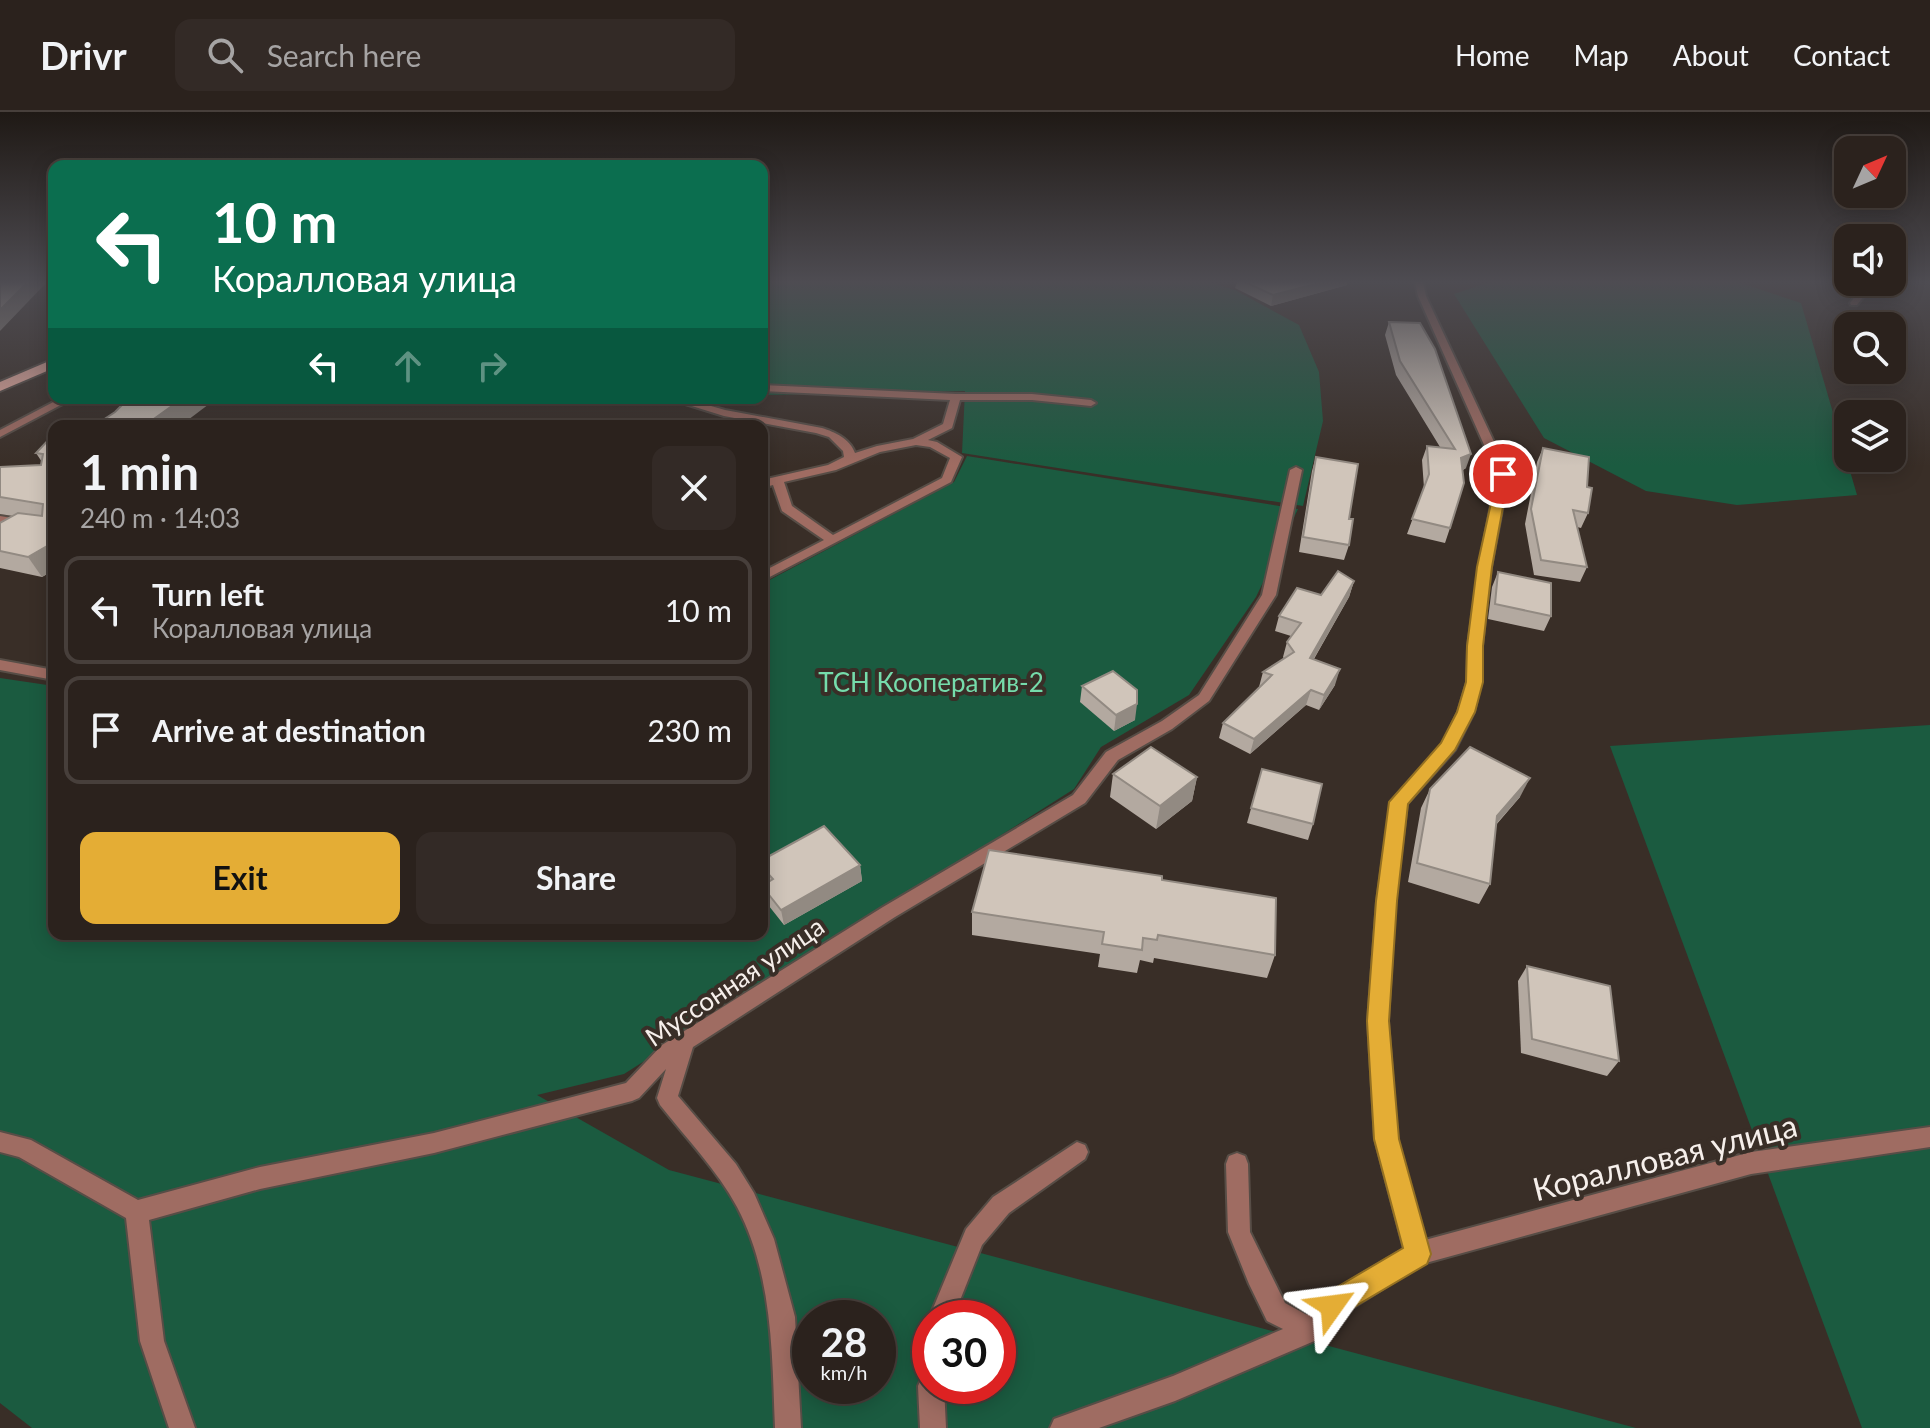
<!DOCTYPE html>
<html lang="en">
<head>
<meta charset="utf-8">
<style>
	:root { --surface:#2b221d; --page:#332a26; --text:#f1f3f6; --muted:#a6a4a4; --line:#473f3b; --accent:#e4ad35 }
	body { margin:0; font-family:Lato,sans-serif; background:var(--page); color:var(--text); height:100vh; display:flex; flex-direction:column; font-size:30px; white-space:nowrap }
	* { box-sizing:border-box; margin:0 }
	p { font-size:26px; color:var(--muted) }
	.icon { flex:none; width:44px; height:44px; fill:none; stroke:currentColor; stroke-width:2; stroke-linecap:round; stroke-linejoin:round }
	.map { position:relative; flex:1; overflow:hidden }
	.sheet { position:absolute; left:48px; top:308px; width:720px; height:520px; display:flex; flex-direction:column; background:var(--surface); border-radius:16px; box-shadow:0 4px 20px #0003,0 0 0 2px var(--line) }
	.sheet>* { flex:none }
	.hud { position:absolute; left:48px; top:48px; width:720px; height:244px; border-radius:16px; box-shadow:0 4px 20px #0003,0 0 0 2px var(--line); background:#0b6e4f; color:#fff; overflow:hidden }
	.needle { width:52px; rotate:46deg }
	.buttons { position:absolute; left:1834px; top:24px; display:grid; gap:16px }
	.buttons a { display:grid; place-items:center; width:72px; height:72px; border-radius:16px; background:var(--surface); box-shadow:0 4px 20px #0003,0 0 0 2px var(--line); font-size:40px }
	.speed { position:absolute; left:792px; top:1188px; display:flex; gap:16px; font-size:40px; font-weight:700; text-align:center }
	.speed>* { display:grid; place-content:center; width:104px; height:104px; border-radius:50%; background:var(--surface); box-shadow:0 4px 20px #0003,0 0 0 2px var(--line); line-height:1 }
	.speed small { font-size:20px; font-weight:400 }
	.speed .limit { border:12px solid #d22; background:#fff; color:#111 }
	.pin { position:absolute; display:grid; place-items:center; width:68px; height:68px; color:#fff; margin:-34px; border:4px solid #fff; border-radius:50%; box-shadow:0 2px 8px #0007 }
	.me { position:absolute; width:88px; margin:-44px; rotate:59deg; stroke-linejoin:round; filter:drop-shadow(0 0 6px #0008) }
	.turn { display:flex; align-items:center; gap:28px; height:168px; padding:0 32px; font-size:36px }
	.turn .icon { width:104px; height:104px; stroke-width:2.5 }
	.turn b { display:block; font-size:56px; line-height:68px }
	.lanes { display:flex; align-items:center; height:76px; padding:0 32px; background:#0003; justify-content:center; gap:40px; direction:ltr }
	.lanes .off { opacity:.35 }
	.round { display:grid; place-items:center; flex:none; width:84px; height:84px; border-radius:16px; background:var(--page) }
	.head { display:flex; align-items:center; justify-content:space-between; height:136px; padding:0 32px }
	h1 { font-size:48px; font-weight:700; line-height:60px }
	.action { display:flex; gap:16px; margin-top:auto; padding:16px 32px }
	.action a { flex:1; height:92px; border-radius:16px; background:var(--accent); color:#111; font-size:32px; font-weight:700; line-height:92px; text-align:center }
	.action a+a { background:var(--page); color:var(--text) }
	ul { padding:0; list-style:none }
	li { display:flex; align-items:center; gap:24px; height:108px; margin:0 16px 12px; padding:0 16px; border:4px solid var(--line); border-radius:16px }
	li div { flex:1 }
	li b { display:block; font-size:30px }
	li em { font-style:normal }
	header { display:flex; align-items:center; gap:48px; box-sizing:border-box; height:112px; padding:0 40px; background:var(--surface); border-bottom:2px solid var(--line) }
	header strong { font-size:38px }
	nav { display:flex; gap:44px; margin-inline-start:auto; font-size:28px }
	.search { width:560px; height:72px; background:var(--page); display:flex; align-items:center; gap:20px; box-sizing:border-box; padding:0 28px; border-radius:16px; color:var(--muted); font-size:30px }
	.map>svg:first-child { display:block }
	.green { fill:#1b5b40; fill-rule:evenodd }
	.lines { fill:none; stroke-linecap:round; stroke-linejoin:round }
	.street-casing { stroke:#574d46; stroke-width:4 }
	.primary-casing { stroke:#574d46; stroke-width:4 }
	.street { fill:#9f6c62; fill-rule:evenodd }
	.primary { fill:#f2b3a6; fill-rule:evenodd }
	.wall { fill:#b3a9a0 }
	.shaded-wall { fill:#928a82 }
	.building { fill:#d0c5ba; stroke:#928a82; stroke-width:2 }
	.route { fill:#e4ad35; stroke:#947022; stroke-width:2 }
	.labels { text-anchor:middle; stroke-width:8; stroke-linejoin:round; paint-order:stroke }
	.park-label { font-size:26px; fill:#75dcab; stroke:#392e27 }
	.street-label { font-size:26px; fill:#f6efeb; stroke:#392e27 }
	.near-street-label { font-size:32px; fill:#f6efeb; stroke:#392e27 }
</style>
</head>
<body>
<header>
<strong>Drivr</strong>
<div class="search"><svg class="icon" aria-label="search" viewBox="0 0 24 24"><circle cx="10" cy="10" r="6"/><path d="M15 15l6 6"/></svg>Search here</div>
<nav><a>Home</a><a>Map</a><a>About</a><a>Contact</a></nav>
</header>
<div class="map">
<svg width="1930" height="1316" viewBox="0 0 1930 1316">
	<rect width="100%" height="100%" fill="#392e27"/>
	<g class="green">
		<path d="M 762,170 L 1209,170 L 1235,178 L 1299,213 L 1319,260 L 1323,309 L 1303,394 L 962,341 L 965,279 L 762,283 Z"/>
		<path d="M 1490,170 L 1737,170 L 1801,191 L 1857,383 L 1737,393 L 1646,379 L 1544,326 L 1454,182 Z"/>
		<path d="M 967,344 L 1298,397 L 1256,485 L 1189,583 L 1101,635 L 1074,677 L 624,962 L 537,983 L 669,1058 L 1636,1316 L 32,1316 L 0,1291 L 0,566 L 54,574 L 54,822 L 762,822 L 762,472 L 954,370 ZM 810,1206 L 878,1206 L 878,1274 L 810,1274 ZM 930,1206 L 998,1206 L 998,1274 L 930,1274 Z"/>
		<path d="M 1930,613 L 1930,1316 L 1862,1316 L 1610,634 Z"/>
	</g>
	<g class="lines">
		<defs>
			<g id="street">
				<path d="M 1415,170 L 1423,170 L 1426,184 L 1509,362 L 1491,455 L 1482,534 L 1481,570 L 1474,600 L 1455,638 L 1407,692 L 1395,789 L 1388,909 L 1397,1027 L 1425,1128 L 1751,1040 L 1930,1015 L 1930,1035 L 1751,1062 L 1422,1152 L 1341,1203 L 1319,1227 L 1175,1289 L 1099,1316 L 1050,1316 L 1054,1307 L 1173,1264 L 1283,1217 L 1267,1209 L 1249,1172 L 1228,1120 L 1226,1052 L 1229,1044 L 1237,1041 L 1245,1044 L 1248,1052 L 1250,1120 L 1285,1191 L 1307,1203 L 1323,1185 L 1404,1137 L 1375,1027 L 1368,909 L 1377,789 L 1391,690 L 1443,631 L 1458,600 L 1467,570 L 1468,534 L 1479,455 L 1497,362 L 1418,184 Z"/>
				<path d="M 1866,170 L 1875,170 L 1857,193 L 1851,193 L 1850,191 Z"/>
				<path d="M 762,273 L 956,282 L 1032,282 L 1091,288 L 1096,291 L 1091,294 L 1032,288 L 960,288 L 952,316 L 928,328 L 937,330 L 962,345 L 951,370 L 762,469 L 762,460 L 824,428 L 782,399 L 773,373 L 762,376 L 762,368 L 828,353 L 844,345 L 843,339 L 829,325 L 816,321 L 724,304 L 666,286 L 683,286 L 725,298 L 822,316 C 835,320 850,327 855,341 L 877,334 L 913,327 L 943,312 L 950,288 L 762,279 ZM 916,333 L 930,335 L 950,346 L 942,366 L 833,423 L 792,394 L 784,370 L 836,358 L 880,340 Z"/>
				<path d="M 61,286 L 74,286 L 0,325 L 0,318 Z"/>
				<path d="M 1296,355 L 1302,358 L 1276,483 L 1209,589 L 1172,617 L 1118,648 L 1085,691 L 895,805 L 693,935 L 678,984 L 736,1052 L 754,1081 L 774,1127 L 795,1205 L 801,1316 L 775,1316 C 772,1242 773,1163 737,1095 C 717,1058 686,1026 660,993 L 657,986 L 666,957 L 639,986 L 632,989 L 434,1041 L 260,1077 L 149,1108 L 164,1229 L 195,1316 L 169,1316 L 140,1229 L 126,1106 L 19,1045 L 0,1040 L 0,1020 L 31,1028 L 138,1088 L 260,1055 L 434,1021 L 626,971 L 662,933 L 883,795 L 1073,683 L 1106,640 L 1162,609 L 1199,583 L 1262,483 L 1290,358 Z"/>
				<path d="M 0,404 L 54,413 L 54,421 L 0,412 Z"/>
				<path d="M 0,548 L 54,558 L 54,568 L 0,558 Z"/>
				<path d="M 1077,1030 L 1085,1033 L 1088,1040 L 1085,1047 L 1009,1101 L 982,1133 L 953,1206 L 930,1206 L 930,1209 L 929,1206 L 966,1117 L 993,1085 Z"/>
				<path d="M 930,1262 L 930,1274 L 944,1274 L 946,1316 L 920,1316 L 918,1274 L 922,1265 Z"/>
			</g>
			<path id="primary" d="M 54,247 L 54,256 L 0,279 L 0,270 Z"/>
		</defs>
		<use href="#street" class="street-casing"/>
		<use href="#primary" class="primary-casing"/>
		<use href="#street" class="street"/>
		<use href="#primary" class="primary"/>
	</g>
	<g class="wall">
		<path d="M 1237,170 L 1347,170 L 1347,173 L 1271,194 L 1235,176 Z"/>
		<path d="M 1389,210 L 1466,356 L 1463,358 L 1450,416 L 1445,431 L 1407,422 L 1424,376 L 1422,348 L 1427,334 L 1440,335 L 1396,263 L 1385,223 Z"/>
		<path d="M 54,322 L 54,458 L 42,465 L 0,456 L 0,411 L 13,404 L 0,402 L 0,355 L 41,353 L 42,350 L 36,341 Z"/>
		<path d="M 1543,336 L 1587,375 L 1588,401 L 1581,416 L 1577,415 L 1587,455 L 1580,470 L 1534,463 L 1525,412 L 1537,350 Z"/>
		<path d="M 1316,345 L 1349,407 L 1349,433 L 1344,448 L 1299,440 L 1312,359 Z"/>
		<path d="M 1498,460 L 1551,504 L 1544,519 L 1488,507 L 1492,475 Z"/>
		<path d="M 1354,469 L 1349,485 L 1314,547 L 1335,573 L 1319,598 L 1306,593 L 1250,642 L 1219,626 L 1223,611 L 1259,575 L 1263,560 L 1284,547 L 1283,545 L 1287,530 L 1291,524 L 1275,519 L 1279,504 L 1321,483 Z"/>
		<path d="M 1082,574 L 1135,608 L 1114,619 L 1080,590 Z"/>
		<path d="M 1262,657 L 1313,712 L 1308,728 L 1247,711 Z"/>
		<path d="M 1113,662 L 1197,665 L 1192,689 L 1156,717 L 1110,685 Z"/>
		<path d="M 1430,677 L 1520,685 L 1496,713 L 1490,772 L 1479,792 L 1408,770 L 1421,696 Z"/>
		<path d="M 762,748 L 860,753 L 862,769 L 784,813 L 765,789 L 762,773 L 766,771 L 762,767 Z"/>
		<path d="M 1162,768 L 1275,843 L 1267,866 L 1154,846 L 1153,851 L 1140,848 L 1137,861 L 1098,855 L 1100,842 L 972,823 L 972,800 Z"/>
		<path d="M 1527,854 L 1619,949 L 1607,964 L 1521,941 L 1518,869 Z"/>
	</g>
	<g class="shaded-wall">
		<path d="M 28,170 L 47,170 L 0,219 L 0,198 Z"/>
		<path d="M 1323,170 L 1347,170 L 1347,173 L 1271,194 L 1273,183 Z"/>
		<path d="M 183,286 L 217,286 L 180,314 L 144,314 Z"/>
		<path d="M 1471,342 L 1466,356 L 1456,361 L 1461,346 Z"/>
		<path d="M 54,430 L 54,458 L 42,465 L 28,445 Z"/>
		<path d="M 1354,469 L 1349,485 L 1305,562 L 1310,546 Z"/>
		<path d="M 1340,557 L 1335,573 L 1319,598 L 1324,583 Z"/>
		<path d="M 1311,578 L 1306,593 L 1250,642 L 1254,627 Z"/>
		<path d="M 1137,592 L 1135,608 L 1114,619 L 1116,603 Z"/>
		<path d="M 1197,665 L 1192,689 L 1156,717 L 1160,694 Z"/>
		<path d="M 1530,666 L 1520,685 L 1486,723 L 1497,704 Z"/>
		<path d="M 860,753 L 862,769 L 784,813 L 781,798 Z"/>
	</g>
	<g class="building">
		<path d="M 0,170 L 28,170 L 0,198 Z"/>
		<path d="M 1245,170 L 1323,170 L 1273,183 Z"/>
		<path d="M 1389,210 L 1420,211 L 1435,237 L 1471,342 L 1461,346 L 1464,371 L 1450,416 L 1412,407 L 1429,362 L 1427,334 L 1455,337 L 1400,249 Z"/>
		<path d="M 129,286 L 183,286 L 144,314 L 94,314 L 115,300 Z"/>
		<path d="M 279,312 L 278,314 L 253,314 Z"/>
		<path d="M 54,322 L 54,430 L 28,445 L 0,439 L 0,411 L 18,401 L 42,404 L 43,392 L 0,385 L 0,355 L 41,353 L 43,342 L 36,341 Z"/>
		<path d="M 1543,336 L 1589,345 L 1587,375 L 1592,376 L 1588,401 L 1573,398 L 1587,455 L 1541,448 L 1531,397 Z"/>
		<path d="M 1316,345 L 1358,352 L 1349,407 L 1353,407 L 1349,433 L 1303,425 Z"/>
		<path d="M 1338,459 L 1354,469 L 1310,546 L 1340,557 L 1324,583 L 1311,578 L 1254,627 L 1223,611 L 1272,563 L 1263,560 L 1294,540 L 1287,530 L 1301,511 L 1279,504 L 1297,476 L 1321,483 Z"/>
		<path d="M 1498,460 L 1551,471 L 1551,504 L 1495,492 Z"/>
		<path d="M 1113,559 L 1137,578 L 1137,592 L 1116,603 L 1082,574 Z"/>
		<path d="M 1151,635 L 1197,665 L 1160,694 L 1113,662 Z"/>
		<path d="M 1470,635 L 1530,666 L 1497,704 L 1490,772 L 1417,751 L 1430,677 Z"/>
		<path d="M 1262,657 L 1322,672 L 1313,712 L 1251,696 Z"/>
		<path d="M 824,714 L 860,753 L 781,798 L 762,774 L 773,767 L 762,755 L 762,748 Z"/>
		<path d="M 989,738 L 1162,764 L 1162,768 L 1276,786 L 1275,843 L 1158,823 L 1157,828 L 1143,826 L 1142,838 L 1102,832 L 1104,820 L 972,800 Z"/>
		<path d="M 1527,854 L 1610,874 L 1619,949 L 1532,927 Z"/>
	</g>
	<linearGradient id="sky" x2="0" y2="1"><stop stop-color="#1f1915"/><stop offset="0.48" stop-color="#4e4c52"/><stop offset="1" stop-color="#4e4c52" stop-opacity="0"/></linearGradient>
	<rect width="1930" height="354" fill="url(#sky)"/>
	<path class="route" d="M 1498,359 L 1509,362 L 1492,455 L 1483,534 L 1483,570 L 1475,600 L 1455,638 L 1408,692 L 1397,789 L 1389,909 L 1399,1027 L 1431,1142 L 1427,1152 L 1332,1208 L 1322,1204 L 1318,1194 L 1322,1184 L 1403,1136 L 1374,1027 L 1367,909 L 1376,789 L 1389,690 L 1441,631 L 1457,600 L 1466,570 L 1467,534 L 1477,455 Z"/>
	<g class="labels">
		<g class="park-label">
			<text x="931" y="580">ТСН Кооператив-2</text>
		</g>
		<g class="street-label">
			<text transform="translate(735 870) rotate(-34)" y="9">Муссонная улица</text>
		</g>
		<g class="near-street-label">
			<text transform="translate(1665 1046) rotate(-14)" y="11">Коралловая улица</text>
		</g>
	</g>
</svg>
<div class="buttons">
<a><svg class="needle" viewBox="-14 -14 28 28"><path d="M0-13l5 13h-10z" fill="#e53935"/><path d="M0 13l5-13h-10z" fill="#a6a4a4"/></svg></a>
<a><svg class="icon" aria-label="sound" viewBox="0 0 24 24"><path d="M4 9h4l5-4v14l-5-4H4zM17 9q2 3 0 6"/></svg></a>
<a><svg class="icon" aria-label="search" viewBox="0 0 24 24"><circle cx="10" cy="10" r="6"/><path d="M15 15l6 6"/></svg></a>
<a><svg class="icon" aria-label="layers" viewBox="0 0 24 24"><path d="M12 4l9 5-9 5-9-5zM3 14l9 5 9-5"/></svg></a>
</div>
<div class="speed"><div>28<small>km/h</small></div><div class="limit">30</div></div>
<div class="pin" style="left:1503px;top:362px;background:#d93025"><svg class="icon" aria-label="arrive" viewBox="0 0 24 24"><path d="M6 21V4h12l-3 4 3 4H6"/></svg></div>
<svg class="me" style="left:1332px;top:1194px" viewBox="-20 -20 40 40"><path d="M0-17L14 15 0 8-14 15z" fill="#e4ad35" stroke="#fff" stroke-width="4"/></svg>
<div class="hud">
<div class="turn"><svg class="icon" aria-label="left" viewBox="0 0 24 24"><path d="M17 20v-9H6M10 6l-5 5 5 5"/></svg><div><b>10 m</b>Коралловая улица</div></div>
<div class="lanes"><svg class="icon" aria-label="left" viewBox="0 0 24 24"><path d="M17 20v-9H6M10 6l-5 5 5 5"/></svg><svg class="icon off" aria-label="ahead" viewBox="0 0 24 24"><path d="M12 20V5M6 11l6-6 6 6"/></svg><svg class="icon off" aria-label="right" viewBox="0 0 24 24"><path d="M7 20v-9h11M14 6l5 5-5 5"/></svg></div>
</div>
<section class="sheet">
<div class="head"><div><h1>1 min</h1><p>240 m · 14:03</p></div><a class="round"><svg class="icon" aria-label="close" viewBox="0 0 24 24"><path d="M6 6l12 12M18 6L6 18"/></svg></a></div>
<ul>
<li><svg class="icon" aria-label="left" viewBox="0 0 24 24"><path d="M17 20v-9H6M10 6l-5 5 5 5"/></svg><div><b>Turn left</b><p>Коралловая улица</p></div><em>10 m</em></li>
<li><svg class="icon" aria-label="arrive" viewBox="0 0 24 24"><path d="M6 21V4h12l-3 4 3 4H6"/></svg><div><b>Arrive at destination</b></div><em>230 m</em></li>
</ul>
<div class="action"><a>Exit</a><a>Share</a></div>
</section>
</div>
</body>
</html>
